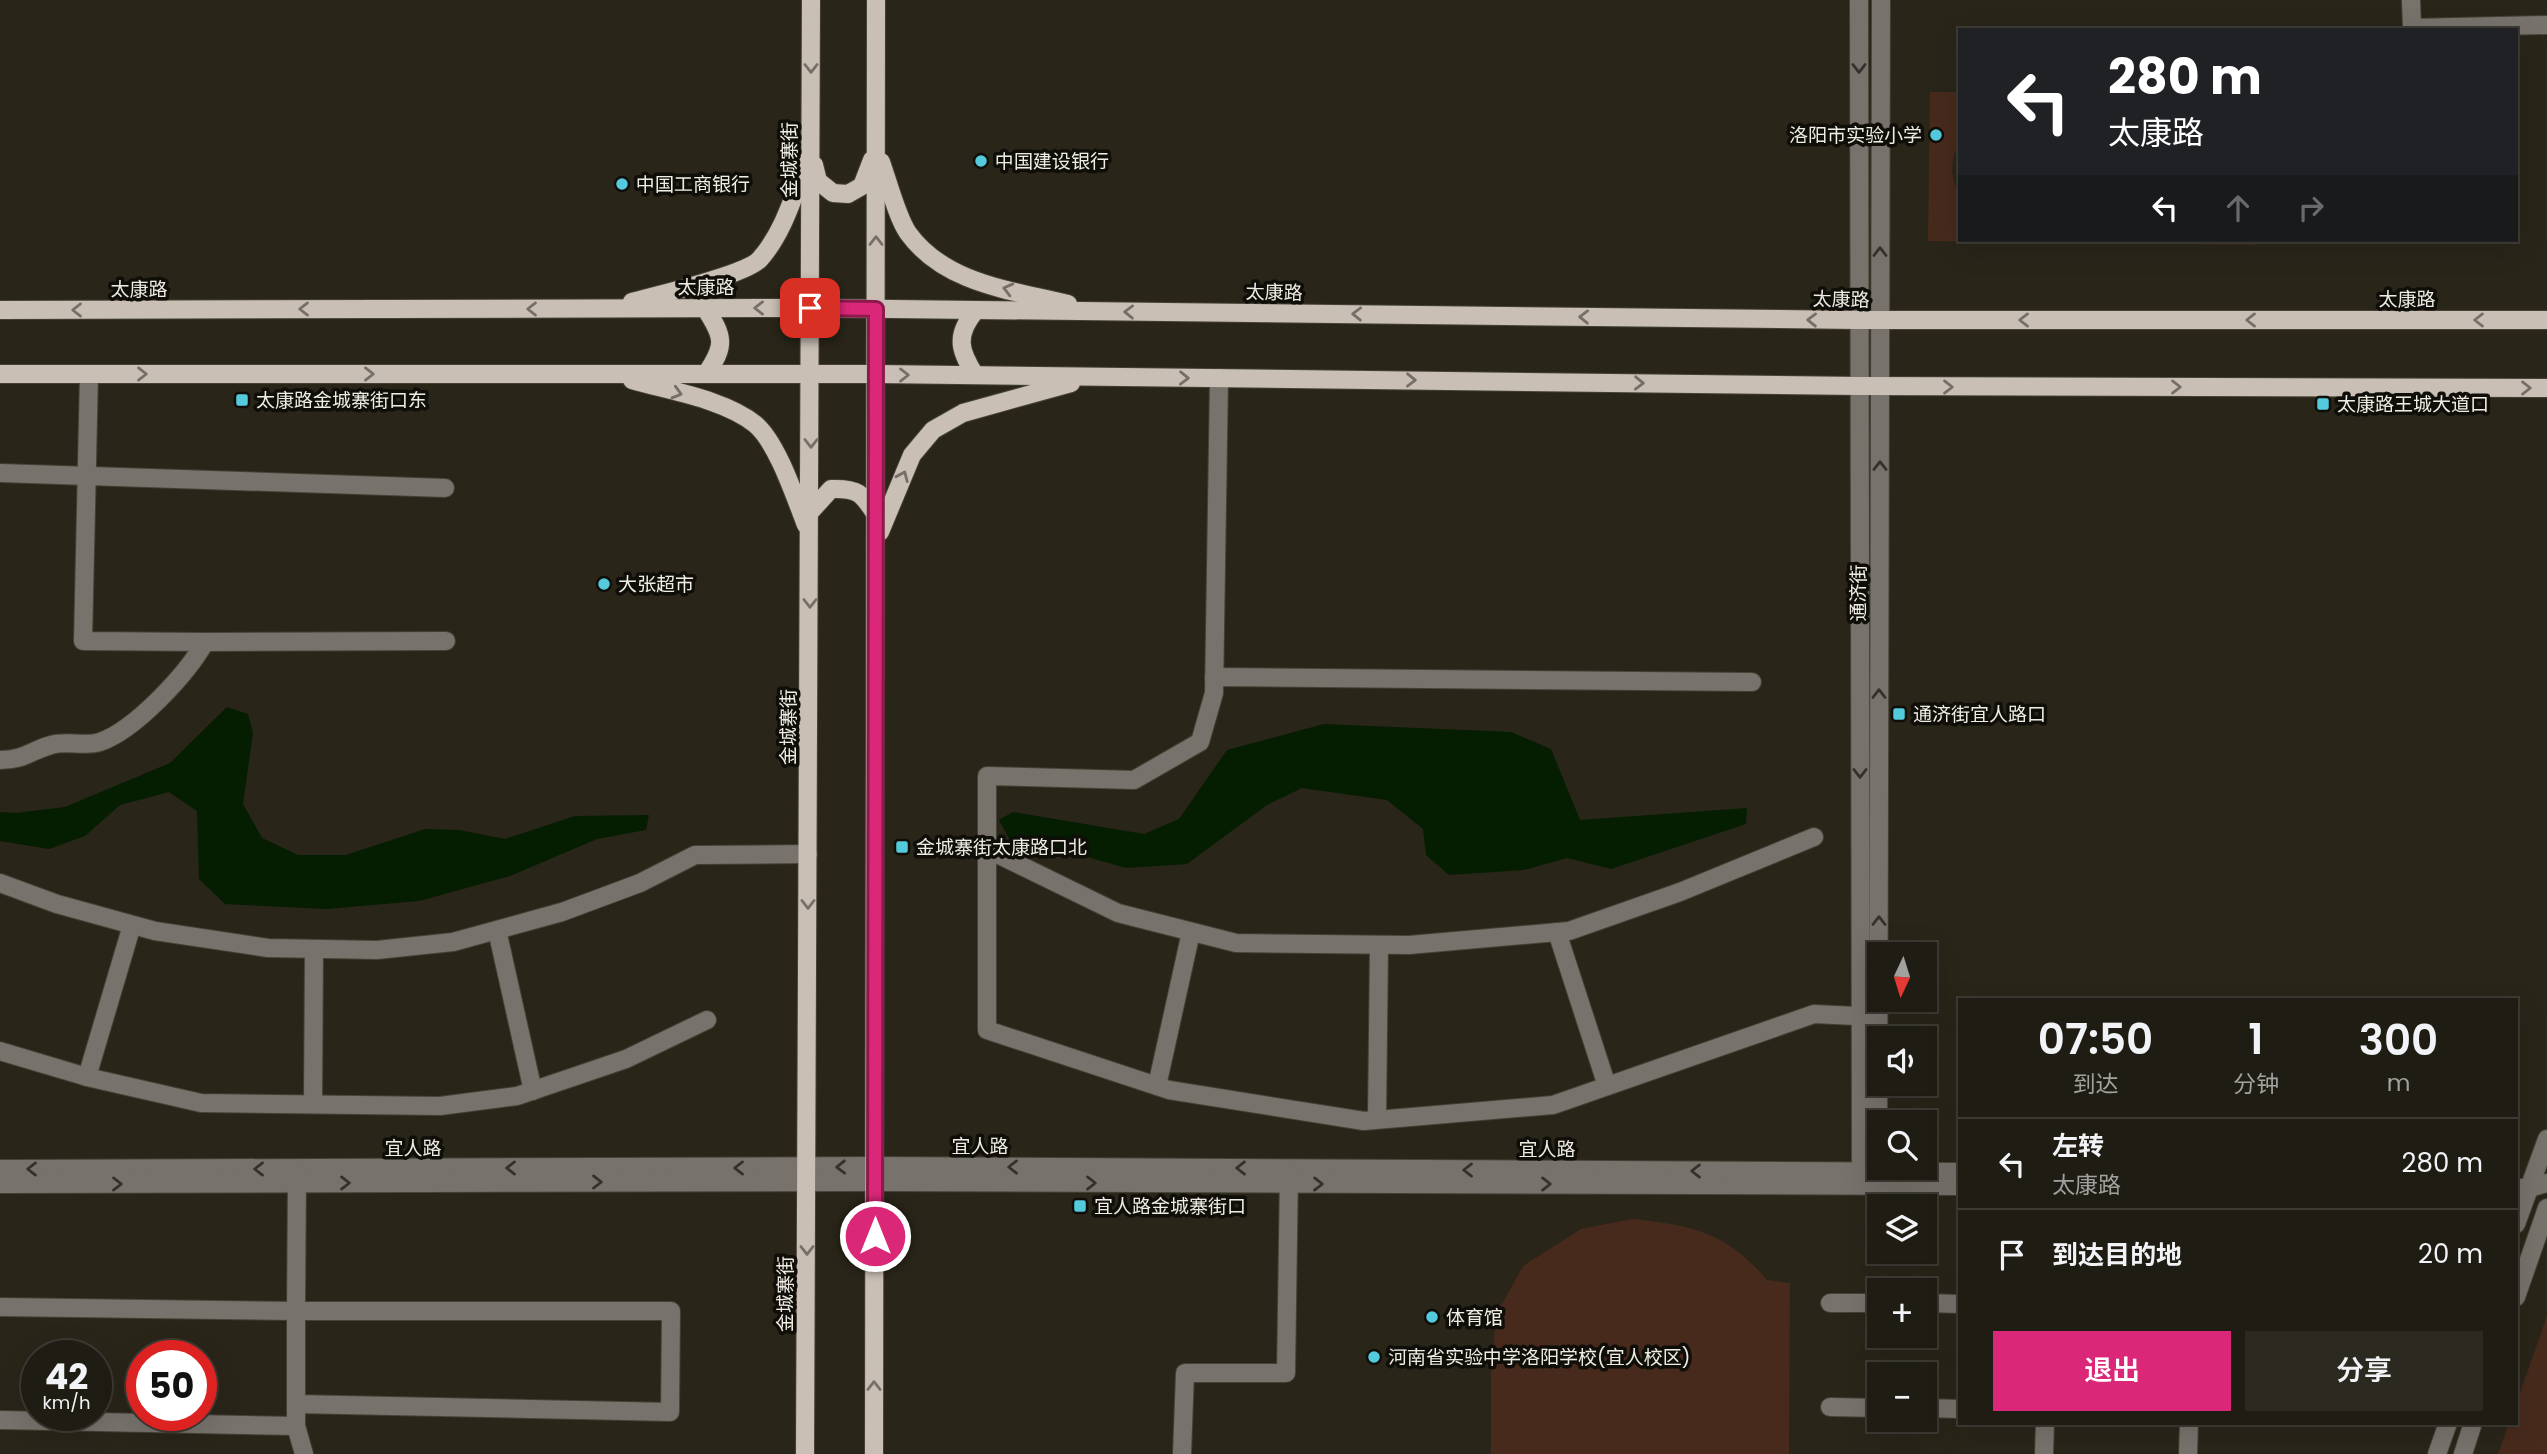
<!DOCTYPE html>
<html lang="zh">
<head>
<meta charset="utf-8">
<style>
	:root { --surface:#1f1c13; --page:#2c2921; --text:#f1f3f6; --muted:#a1a1a0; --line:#3c3a33; --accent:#db2777 }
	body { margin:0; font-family:Poppins,"Noto Sans SC",sans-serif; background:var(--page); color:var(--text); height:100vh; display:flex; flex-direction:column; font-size:26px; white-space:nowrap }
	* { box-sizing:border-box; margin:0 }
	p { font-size:23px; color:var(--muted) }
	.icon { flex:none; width:38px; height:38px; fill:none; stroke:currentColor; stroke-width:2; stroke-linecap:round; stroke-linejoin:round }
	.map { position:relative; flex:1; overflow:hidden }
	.side { position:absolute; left:1958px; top:998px; width:560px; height:427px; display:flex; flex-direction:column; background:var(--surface); border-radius:0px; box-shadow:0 7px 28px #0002,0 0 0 2px var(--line) }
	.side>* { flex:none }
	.banner { position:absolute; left:1958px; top:28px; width:560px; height:214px; border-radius:0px; box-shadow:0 7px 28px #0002,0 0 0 2px var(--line); background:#202124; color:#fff; overflow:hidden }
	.needle { width:46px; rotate:184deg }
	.buttons { position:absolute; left:1867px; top:942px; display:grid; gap:14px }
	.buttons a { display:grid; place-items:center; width:70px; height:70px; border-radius:0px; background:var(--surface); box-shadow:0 7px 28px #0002,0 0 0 2px var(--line); font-size:35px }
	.speed { position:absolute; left:21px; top:1340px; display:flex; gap:14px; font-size:35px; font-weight:700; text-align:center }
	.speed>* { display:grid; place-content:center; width:91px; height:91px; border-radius:50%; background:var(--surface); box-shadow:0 7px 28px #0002,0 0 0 2px var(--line); line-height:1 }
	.speed small { font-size:18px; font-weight:400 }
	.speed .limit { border:10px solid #d22; background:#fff; color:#111 }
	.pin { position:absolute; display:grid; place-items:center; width:60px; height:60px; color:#fff; margin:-30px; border-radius:14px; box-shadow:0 4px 10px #0006 }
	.me { position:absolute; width:77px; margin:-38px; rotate:0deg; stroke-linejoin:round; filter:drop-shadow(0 0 5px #0008) }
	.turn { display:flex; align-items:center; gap:24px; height:147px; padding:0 35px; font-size:32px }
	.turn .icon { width:91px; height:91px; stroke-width:2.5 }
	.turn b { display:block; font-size:49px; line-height:60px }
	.lanes { display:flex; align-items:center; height:66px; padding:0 35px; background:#0003; justify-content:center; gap:35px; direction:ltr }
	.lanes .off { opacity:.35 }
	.eta { display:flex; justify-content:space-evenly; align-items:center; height:119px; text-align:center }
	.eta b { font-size:42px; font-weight:600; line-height:49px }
	.primary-button { display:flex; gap:14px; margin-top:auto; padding:14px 35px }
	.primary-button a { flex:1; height:80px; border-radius:0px; background:var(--accent); color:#fff; font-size:28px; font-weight:600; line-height:80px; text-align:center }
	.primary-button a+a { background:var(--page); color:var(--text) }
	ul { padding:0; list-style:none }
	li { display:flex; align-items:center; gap:21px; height:91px; padding:0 35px; border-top:2px solid var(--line) }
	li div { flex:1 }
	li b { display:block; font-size:26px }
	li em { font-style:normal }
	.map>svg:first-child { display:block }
	.green { fill:#472a1c }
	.water { fill:#051d00 }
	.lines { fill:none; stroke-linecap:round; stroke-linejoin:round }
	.minor-casing { stroke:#454135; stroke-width:20 }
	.major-casing { stroke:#454135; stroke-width:20 }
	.minor { stroke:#77726c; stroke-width:18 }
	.major { stroke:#c9bfb4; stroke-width:18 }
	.oneway { stroke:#766f67 }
	.oneway2 { stroke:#34312c }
	.route-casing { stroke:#8e194d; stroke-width:18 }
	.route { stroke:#db2777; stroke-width:12 }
	.poi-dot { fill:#54cadd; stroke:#100e09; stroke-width:2.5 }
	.labels { text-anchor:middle; stroke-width:7; stroke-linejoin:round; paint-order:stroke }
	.poi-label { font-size:19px; fill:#eeece3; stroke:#100e09; text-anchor:start }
	.street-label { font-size:19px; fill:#eeece3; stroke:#100e09 }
</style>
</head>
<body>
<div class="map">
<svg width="2547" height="1454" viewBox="0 0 2547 1454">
	<rect width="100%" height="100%" fill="#292519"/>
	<g class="green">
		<path d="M 1930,92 L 1960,92 L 1960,141 L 1954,154 L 1952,170 L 1955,186 L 1960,195 L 1960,240 L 2256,240 L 2256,245 L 1928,241 Z"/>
		<path d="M 1632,1219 C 1692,1225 1726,1232 1767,1280 L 1790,1283 L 1789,1454 L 1491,1454 L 1491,1365 L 1497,1313 L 1523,1266 L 1581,1229 Z"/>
		<path d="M 2547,1316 L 2547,1454 L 2498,1454 L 2509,1423 L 2516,1423 L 2517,1401 Z"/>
	</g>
	<g class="water">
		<path d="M 227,707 L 248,714 L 253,733 L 243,804 L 262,838 L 298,855 L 346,855 L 425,829 L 459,830 L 505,839 L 575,816 L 649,815 L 646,830 L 597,839 L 510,876 L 419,901 L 326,909 L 225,904 L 199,879 L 197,811 L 169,792 L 120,805 L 85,836 L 49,849 L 0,841 L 0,812 L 16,813 L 65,807 L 170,763 Z"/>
		<path d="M 1324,724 L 1511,732 L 1551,749 L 1580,820 L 1747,808 L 1746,824 L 1611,869 L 1567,858 L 1524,870 L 1449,875 L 1426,855 L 1423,829 L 1387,800 L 1302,788 L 1267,805 L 1187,864 L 1126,868 L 1059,849 L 1013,846 L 999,820 L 1013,812 L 1144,834 L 1179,819 L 1227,750 Z"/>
	</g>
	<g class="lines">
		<defs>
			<g id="minor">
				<path d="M 1859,0 L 1861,1183"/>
				<path d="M 2411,0 L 2412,28 L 2547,25"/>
				<path d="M 89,374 L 83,641 L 205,642"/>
				<path d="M 1219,378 L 1214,693 L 1200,742 L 1134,780 L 987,776 L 987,1030 L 1169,1090 L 1364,1121 L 1553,1105 L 1814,1014 L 1878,1017"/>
				<path d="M 0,473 L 445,488"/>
				<path d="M 1214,677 L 1752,682"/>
				<path d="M 0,760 C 24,760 30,751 51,745 C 66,740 85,747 100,742 C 135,730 187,674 205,642 L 446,641"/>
				<path d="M 987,849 L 1118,913 L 1236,943 L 1409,945 L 1569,931 L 1680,892 L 1814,837"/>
				<path d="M 0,883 L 57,904 L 155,931 L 268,948 L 377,950 L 453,942 L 562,912 L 640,883 L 695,855 L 808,854"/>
				<path d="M 497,930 L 533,1091"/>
				<path d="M 1557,932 L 1607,1086"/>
				<path d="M 0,1051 L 87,1077 L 201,1103 L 440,1106 L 517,1096 L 626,1059 L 707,1020"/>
				<path d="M 87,1077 L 132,925"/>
				<path d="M 1157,1086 L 1191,932"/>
				<path d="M 313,1104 L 314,949"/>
				<path d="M 1377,1119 L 1379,945"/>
				<path d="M 0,1169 L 876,1166 L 1960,1172"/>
				<path d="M 1878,1183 L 1881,0"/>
				<path d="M 0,1184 L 876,1182 L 1960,1186"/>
				<path d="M 2516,1188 L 2529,1188 L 2547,1183"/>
				<path d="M 2516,1224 L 2547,1139"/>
				<path d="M 2516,1297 L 2547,1208"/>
				<path d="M 1830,1303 L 1880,1303"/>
				<path d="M 1925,1303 L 1960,1304"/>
				<path d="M 0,1307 L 296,1311 L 297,1174"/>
				<path d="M 296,1404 L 670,1412 L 671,1311 L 296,1311 L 296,1426 L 304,1454"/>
				<path d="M 1830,1407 L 1880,1408"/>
				<path d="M 1925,1408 L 1960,1409"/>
				<path d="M 0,1420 L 296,1426"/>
				<path d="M 1182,1454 L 1185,1373 L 1286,1373 L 1289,1172"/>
				<path d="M 2044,1454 L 2045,1423"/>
				<path d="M 2188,1454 L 2189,1423"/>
				<path d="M 2437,1454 L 2448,1423"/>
				<path d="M 2463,1454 L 2473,1423"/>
			</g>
			<g id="major">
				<path d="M 881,162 C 888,181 897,217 908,233 C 945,284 1011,290 1068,304"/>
				<path d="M 814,165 L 818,181 L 833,193 L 848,194 L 862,186 L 872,160"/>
				<path d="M 632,302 C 657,295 746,275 760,259 C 784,232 794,194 807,161"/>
				<path d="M 705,308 C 724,337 726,345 706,374"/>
				<path d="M 0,310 L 810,308 L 1858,320 L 2547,320"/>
				<path d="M 0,374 L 877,374 L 1859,386 L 2547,388"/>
				<path d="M 975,375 C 959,350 955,335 976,310"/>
				<path d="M 632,380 C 669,391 724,399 755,424 C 777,442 795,497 806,525"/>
				<path d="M 810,512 L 831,489 C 858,488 862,493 876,515"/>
				<path d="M 880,532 L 912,455 L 933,430 L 963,413 L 1071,383"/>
				<path d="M 805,1454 L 811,0"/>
				<path d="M 874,1454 L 876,0"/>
			</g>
		</defs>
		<use href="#minor" class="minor-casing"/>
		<use href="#major" class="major-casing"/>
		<use href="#minor" class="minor"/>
		<use href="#major" class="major"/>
	</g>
	<defs><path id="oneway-chevron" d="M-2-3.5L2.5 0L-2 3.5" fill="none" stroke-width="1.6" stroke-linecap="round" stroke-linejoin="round" transform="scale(1.75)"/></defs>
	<g class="oneway">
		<use href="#oneway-chevron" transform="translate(811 68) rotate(90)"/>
		<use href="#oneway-chevron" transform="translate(876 241) rotate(-90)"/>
		<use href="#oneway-chevron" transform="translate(1008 289) rotate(-166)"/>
		<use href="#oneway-chevron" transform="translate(759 308) rotate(180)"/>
		<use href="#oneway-chevron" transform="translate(304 309) rotate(180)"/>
		<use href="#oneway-chevron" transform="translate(532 309) rotate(180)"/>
		<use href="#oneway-chevron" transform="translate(77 310) rotate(180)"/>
		<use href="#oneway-chevron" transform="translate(1129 312) rotate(-179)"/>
		<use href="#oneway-chevron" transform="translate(1357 314) rotate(-179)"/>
		<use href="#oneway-chevron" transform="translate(1584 317) rotate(-179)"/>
		<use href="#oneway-chevron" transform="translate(1812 320) rotate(-179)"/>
		<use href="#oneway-chevron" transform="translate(2024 320) rotate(180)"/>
		<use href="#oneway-chevron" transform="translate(2251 320) rotate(180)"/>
		<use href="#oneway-chevron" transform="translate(2479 320) rotate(180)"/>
		<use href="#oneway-chevron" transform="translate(142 374)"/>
		<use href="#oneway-chevron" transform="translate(369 374)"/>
		<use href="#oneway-chevron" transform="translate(904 375)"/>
		<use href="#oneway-chevron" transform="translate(1184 378) rotate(1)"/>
		<use href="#oneway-chevron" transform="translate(1411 380) rotate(1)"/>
		<use href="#oneway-chevron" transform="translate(1639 383) rotate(1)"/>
		<use href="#oneway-chevron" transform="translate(1948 387)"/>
		<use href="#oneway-chevron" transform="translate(2176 387)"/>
		<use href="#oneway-chevron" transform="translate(2526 388)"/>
		<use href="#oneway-chevron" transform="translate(677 393) rotate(16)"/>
		<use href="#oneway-chevron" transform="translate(811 443) rotate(90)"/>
		<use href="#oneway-chevron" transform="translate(903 476) rotate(-67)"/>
		<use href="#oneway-chevron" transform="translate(810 603) rotate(90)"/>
		<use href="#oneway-chevron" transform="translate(808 904) rotate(90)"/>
		<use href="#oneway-chevron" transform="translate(807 1250) rotate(90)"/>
		<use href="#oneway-chevron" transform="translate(874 1386) rotate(-90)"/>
	</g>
	<g class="oneway2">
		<use href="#oneway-chevron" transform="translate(1859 68) rotate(90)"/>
		<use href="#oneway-chevron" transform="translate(1880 252) rotate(-90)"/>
		<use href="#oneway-chevron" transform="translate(1880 466) rotate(-90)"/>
		<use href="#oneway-chevron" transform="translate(1879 694) rotate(-90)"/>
		<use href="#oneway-chevron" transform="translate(1860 773) rotate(90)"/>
		<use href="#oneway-chevron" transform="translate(1879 921) rotate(-90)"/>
		<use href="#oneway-chevron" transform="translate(841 1167) rotate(179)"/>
		<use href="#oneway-chevron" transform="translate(1013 1167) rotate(-180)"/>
		<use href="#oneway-chevron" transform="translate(511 1168) rotate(180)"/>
		<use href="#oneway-chevron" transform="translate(739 1168) rotate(180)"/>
		<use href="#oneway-chevron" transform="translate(1241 1168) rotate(-180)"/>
		<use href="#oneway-chevron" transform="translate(32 1169) rotate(180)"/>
		<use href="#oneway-chevron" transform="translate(259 1169) rotate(180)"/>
		<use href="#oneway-chevron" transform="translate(1468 1170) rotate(-180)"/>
		<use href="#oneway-chevron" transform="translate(1696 1171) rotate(-180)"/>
		<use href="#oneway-chevron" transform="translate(597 1182)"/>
		<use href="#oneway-chevron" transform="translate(345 1183)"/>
		<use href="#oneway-chevron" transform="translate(1091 1183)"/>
		<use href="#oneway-chevron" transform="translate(117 1184)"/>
		<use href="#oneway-chevron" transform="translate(1318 1184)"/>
		<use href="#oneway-chevron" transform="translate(1546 1184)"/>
	</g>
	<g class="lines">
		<defs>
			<path id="route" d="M 810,308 L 876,309 L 875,1236"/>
		</defs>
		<use href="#route" class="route-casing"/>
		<use href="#route" class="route"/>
	</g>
	<g class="poi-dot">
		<circle cx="1936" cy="135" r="7"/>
		<circle cx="981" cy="161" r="7"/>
		<circle cx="622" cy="184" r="7"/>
		<rect x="235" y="393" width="14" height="14" rx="3.5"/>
		<rect x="2316" y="397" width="14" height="14" rx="3.5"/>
		<circle cx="604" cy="584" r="7"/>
		<rect x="1892" y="707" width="14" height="14" rx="3.5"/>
		<rect x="895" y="840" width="14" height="14" rx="3.5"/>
		<rect x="1073" y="1199" width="14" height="14" rx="3.5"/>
		<circle cx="1432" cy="1317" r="7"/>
		<circle cx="1374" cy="1357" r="7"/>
	</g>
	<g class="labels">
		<g class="poi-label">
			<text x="1922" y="142" text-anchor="end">洛阳市实验小学</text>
			<text x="995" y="168">中国建设银行</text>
			<text x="636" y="191">中国工商银行</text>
			<text x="256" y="407">太康路金城寨街口东</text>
			<text x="2337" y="411">太康路王城大道口</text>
			<text x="618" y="591">大张超市</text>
			<text x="1913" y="721">通济街宜人路口</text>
			<text x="916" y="854">金城寨街太康路口北</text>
			<text x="1094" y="1213">宜人路金城寨街口</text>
			<text x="1446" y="1324">体育馆</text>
			<text x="1388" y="1364">河南省实验中学洛阳学校(宜人校区)</text>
		</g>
		<g class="street-label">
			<text transform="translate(789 160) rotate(-90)" y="7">金城寨街</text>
			<text x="706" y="294">太康路</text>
			<text x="139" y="296">太康路</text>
			<text transform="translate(1274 292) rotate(1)" y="7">太康路</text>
			<text transform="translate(1841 299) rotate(1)" y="7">太康路</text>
			<text x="2407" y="306">太康路</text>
			<text transform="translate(1858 593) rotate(-90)" y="7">通济街</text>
			<text transform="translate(788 727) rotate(-90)" y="7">金城寨街</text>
			<text x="980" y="1153">宜人路</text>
			<text x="413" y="1155">宜人路</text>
			<text x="1547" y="1156">宜人路</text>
			<text transform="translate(785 1294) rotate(-90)" y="7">金城寨街</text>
		</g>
	</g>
</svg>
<div class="buttons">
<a><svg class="needle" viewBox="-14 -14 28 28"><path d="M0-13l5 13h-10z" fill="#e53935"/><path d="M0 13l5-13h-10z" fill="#a1a1a0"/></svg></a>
<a><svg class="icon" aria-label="sound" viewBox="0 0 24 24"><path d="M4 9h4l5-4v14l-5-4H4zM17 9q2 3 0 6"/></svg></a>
<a><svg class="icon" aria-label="search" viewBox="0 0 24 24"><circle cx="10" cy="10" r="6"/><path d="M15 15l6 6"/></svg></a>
<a><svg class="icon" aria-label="layers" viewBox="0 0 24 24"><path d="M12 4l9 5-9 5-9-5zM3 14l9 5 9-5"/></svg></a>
<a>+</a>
<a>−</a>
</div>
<div class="speed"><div>42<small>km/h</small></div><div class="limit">50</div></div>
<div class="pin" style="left:810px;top:308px;background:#d93025"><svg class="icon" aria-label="arrive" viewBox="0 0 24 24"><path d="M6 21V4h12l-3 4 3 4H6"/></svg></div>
<svg class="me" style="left:875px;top:1236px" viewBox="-20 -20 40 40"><circle r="17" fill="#db2777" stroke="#fff" stroke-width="3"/><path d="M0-11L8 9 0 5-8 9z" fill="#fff"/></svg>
<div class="banner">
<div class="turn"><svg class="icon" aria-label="left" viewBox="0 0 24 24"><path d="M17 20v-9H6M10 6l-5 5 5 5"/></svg><div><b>280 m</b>太康路</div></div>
<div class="lanes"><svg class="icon" aria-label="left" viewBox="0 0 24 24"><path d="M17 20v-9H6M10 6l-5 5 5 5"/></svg><svg class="icon off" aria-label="ahead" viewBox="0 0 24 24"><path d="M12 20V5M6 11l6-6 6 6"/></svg><svg class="icon off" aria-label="right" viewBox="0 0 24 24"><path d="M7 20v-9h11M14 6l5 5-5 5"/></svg></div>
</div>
<section class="side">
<div class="eta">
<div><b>07:50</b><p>到达</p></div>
<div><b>1</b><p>分钟</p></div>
<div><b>300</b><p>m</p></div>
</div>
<ul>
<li><svg class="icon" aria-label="left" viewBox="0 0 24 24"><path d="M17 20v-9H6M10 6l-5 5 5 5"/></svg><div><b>左转</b><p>太康路</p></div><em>280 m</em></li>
<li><svg class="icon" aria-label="arrive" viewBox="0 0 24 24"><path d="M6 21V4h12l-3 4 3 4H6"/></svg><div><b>到达目的地</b></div><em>20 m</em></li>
</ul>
<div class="primary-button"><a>退出</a><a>分享</a></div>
</section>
</div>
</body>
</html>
